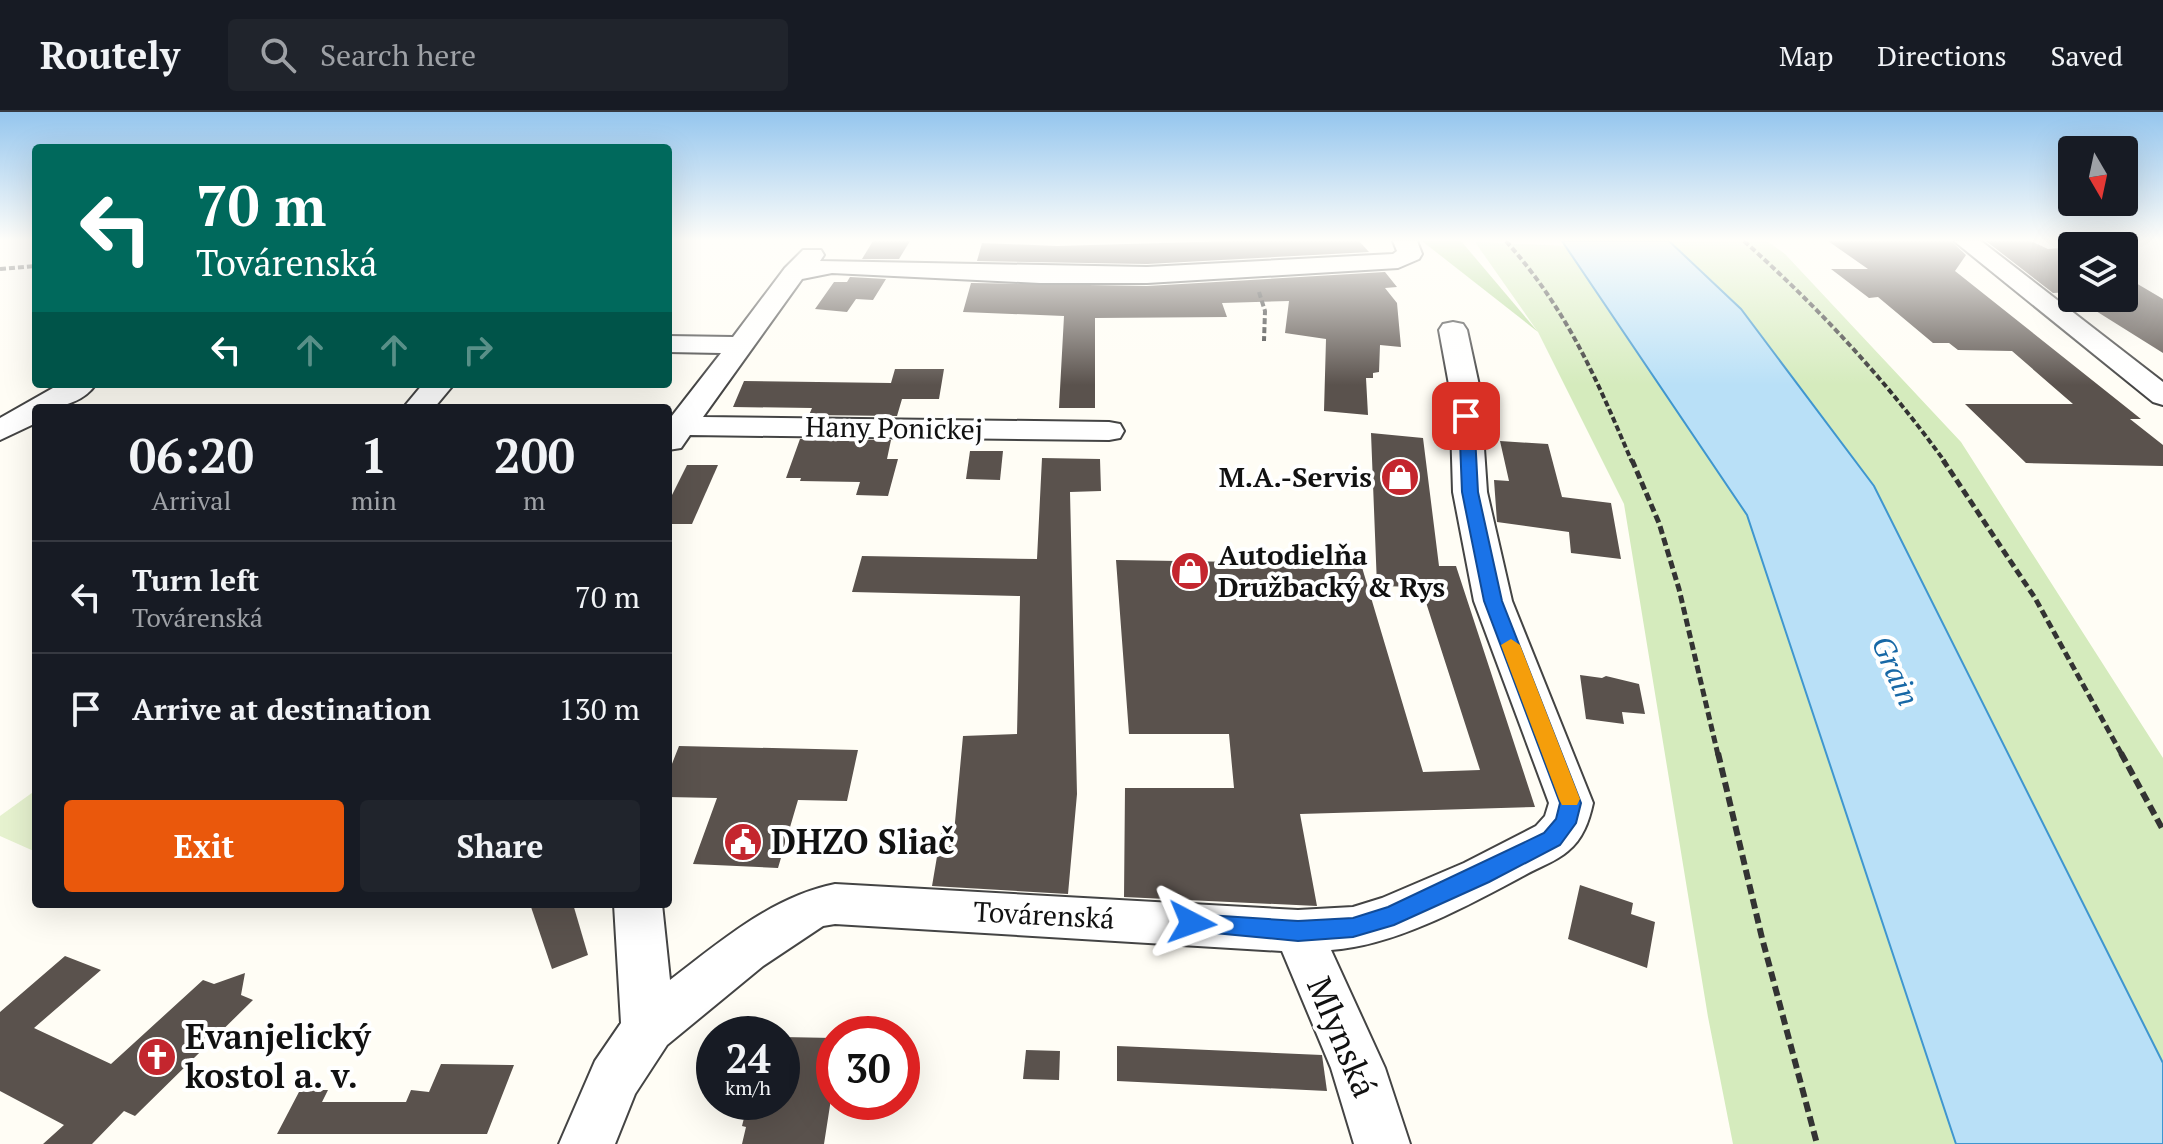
<!DOCTYPE html>
<html lang="en">
<head>
<meta charset="utf-8">
<style>
	:root { --surface:#171b24; --page:#20242c; --text:#f1f3f6; --muted:#9ea1a6; --line:#363941; --accent:#ea580c }
	body { margin:0; font-family:"PT Serif",serif; background:var(--page); color:var(--text); height:100vh; display:flex; flex-direction:column; font-size:30px; white-space:nowrap }
	* { box-sizing:border-box; margin:0 }
	p { font-size:26px; color:var(--muted) }
	.icon { flex:none; width:44px; height:44px; fill:none; stroke:currentColor; stroke-width:2; stroke-linecap:round; stroke-linejoin:round }
	.map { position:relative; flex:1; overflow:hidden }
	.details { position:absolute; left:32px; top:292px; width:640px; height:504px; display:flex; flex-direction:column; background:var(--surface); border-radius:8px; box-shadow:0 8px 32px #0002 }
	.details>* { flex:none }
	.guide { position:absolute; left:32px; top:32px; width:640px; height:244px; border-radius:8px; box-shadow:0 8px 32px #0002; background:#00695c; color:#fff; overflow:hidden }
	.needle { width:52px; rotate:171deg }
	.tools { position:absolute; left:2058px; top:24px; display:grid; gap:16px }
	.tools a { display:grid; place-items:center; width:80px; height:80px; border-radius:8px; background:var(--surface); box-shadow:0 8px 32px #0002; font-size:40px }
	.speed { position:absolute; left:696px; top:904px; display:flex; gap:16px; font-size:40px; font-weight:700; text-align:center }
	.speed>* { display:grid; place-content:center; width:104px; height:104px; border-radius:50%; background:var(--surface); box-shadow:0 8px 32px #0002; line-height:1 }
	.speed small { font-size:20px; font-weight:400 }
	.speed .limit { border:12px solid #d22; background:#fff; color:#111 }
	.pin { position:absolute; display:grid; place-items:center; width:68px; height:68px; color:#fff; margin:-34px; border-radius:16px; box-shadow:0 4px 12px #0006 }
	.me { position:absolute; width:88px; margin:-44px; rotate:94deg; stroke-linejoin:round; filter:drop-shadow(0 0 6px #0008) }
	.turn { display:flex; align-items:center; gap:28px; height:168px; padding:0 32px; font-size:36px }
	.turn .icon { width:104px; height:104px; stroke-width:2.5 }
	.turn b { display:block; font-size:56px; line-height:68px }
	.lanes { display:flex; align-items:center; height:76px; padding:0 32px; background:#0003; justify-content:center; gap:40px; direction:ltr }
	.lanes .off { opacity:.35 }
	.eta { display:flex; justify-content:space-evenly; align-items:center; height:136px; text-align:center }
	.eta b { font-size:48px; font-weight:800; line-height:56px }
	.action { display:flex; gap:16px; margin-top:auto; padding:16px 32px }
	.action a { flex:1; height:92px; border-radius:8px; background:var(--accent); color:#fff; font-size:32px; font-weight:800; line-height:92px; text-align:center }
	.action a+a { background:var(--page); color:var(--text) }
	ul { padding:0; list-style:none }
	li { display:flex; align-items:center; gap:24px; height:112px; padding:0 32px; border-top:2px solid var(--line) }
	li div { flex:1 }
	li b { display:block; font-size:30px }
	li em { font-style:normal }
	header { display:flex; align-items:center; gap:48px; box-sizing:border-box; height:112px; padding:0 40px; background:var(--surface); border-bottom:2px solid var(--line) }
	header strong { font-size:38px }
	nav { display:flex; gap:44px; margin-inline-start:auto; font-size:28px }
	.search { width:560px; height:72px; background:var(--page); display:flex; align-items:center; gap:20px; box-sizing:border-box; padding:0 28px; border-radius:8px; color:var(--muted); font-size:30px }
	.map>svg:first-child { display:block }
	.green { fill:#d5ebbd }
	.forest { fill:#b9dc9c }
	.pitch { fill:#e6f2cf }
	.water { fill:#b9e0f7; stroke:#3f96cf; stroke-width:2 }
	.building { fill:#5a524d }
	.lines { fill:none; stroke-linecap:round; stroke-linejoin:round }
	.minor-casing { stroke:#444; stroke-width:4 }
	.path-far2 { stroke:#333; stroke-width:4; stroke-dasharray:6 3; stroke-linecap:butt }
	.path-far1 { stroke:#333; stroke-width:5; stroke-dasharray:8 4; stroke-linecap:butt }
	.path { stroke:#333; stroke-width:6; stroke-dasharray:10 5; stroke-linecap:butt }
	.minor { fill:#fff; fill-rule:evenodd }
	.route { fill:#1a73e8; stroke:#114b97; stroke-width:2 }
	.slow { fill:#f59e0b }
	.labels { text-anchor:middle; stroke-width:8; stroke-linejoin:round; paint-order:stroke }
	.street-label { font-size:28px; fill:#111; stroke:#fff }
	.poi-label { font-size:28px; font-weight:bold; fill:#111; stroke:#fff; text-anchor:end }
	.water-label { font-size:30px; font-style:italic; fill:#1768a6; stroke:#fff }
	.near-poi-label { font-size:34px; font-weight:bold; fill:#111; stroke:#fff; text-anchor:start }
	.near-street-label { font-size:34px; fill:#111; stroke:#fff }
</style>
</head>
<body>
<header>
<strong>Routely</strong>
<div class="search"><svg class="icon" aria-label="search" viewBox="0 0 24 24"><circle cx="10" cy="10" r="6"/><path d="M15 15l6 6"/></svg>Search here</div>
<nav><a>Map</a><a>Directions</a><a>Saved</a></nav>
</header>
<div class="map">
<svg width="2163" height="1032" viewBox="0 0 2163 1032">
	<rect width="100%" height="100%" fill="#fffdf5"/>
	<g class="green">
		<path d="M 1669,129 L 1767,129 L 1785,142 L 1961,330 L 2163,646 L 2163,951 L 1874,374 L 1741,197 Z"/>
		<path d="M 1475,130 L 1568,134 L 1747,403 L 1956,1032 L 1733,1032 L 1708,905 L 1624,392 L 1538,220 Z"/>
	</g>
	<path class="forest" d="M 1422,129 L 1461,129 L 1538,220 Z"/>
	<path class="pitch" d="M 36,678 L 36,740 L 0,724 L 0,704 Z"/>
	<path class="water" d="M 1562,129 L 1669,129 L 1741,197 L 1874,374 L 2163,951 L 2163,1032 L 1956,1032 L 1747,403 Z"/>
	<g class="building">
		<path d="M 873,129 L 910,129 L 899,147 L 862,147 Z"/>
		<path d="M 1231,129 L 1359,129 L 1369,140 L 1147,152 L 977,149 L 982,131 L 1057,134 Z"/>
		<path d="M 1828,129 L 1951,129 L 1966,143 L 1955,159 L 2141,307 L 2130,307 L 2163,333 L 2163,354 L 2026,351 L 1965,292 L 2073,292 L 2012,239 L 1958,238 L 1949,231 L 1933,231 L 1878,185 L 1869,186 L 1831,157 L 1868,157 Z"/>
		<path d="M 1986,129 L 2031,129 L 2048,137 L 2072,135 L 2072,180 L 2053,181 Z"/>
		<path d="M 1385,160 L 1397,175 L 1385,176 L 1397,191 L 1401,235 L 1380,233 L 1379,260 L 1373,261 L 1373,266 L 1366,266 L 1368,303 L 1324,299 L 1326,227 L 1285,221 L 1289,189 L 1222,191 L 1227,205 L 1095,206 L 1095,296 L 1059,296 L 1064,204 L 963,200 L 971,171 L 1147,174 Z"/>
		<path d="M 2124,164 L 2163,187 L 2163,241 L 2080,189 L 2124,187 Z"/>
		<path d="M 850,165 L 886,167 L 873,188 L 856,187 L 847,200 L 815,197 L 834,170 L 847,170 Z"/>
		<path d="M 895,257 L 944,257 L 939,287 L 902,287 L 897,304 L 809,303 L 812,296 L 733,295 L 744,269 L 891,271 Z"/>
		<path d="M 1371,321 L 1423,326 L 1439,454 L 1456,454 L 1535,695 L 1300,702 L 1317,794 L 1124,785 L 1125,676 L 1234,676 L 1229,622 L 1129,622 L 1116,448 L 1361,452 L 1423,660 L 1480,658 L 1421,475 L 1377,474 Z"/>
		<path d="M 800,327 L 891,328 L 887,347 L 898,347 L 888,384 L 856,383 L 860,370 L 800,369 L 801,366 L 786,366 Z"/>
		<path d="M 1500,329 L 1548,332 L 1562,385 L 1611,391 L 1621,447 L 1571,441 L 1569,420 L 1497,410 L 1494,368 L 1509,369 Z"/>
		<path d="M 970,339 L 1003,339 L 1000,368 L 966,367 Z"/>
		<path d="M 1042,346 L 1100,347 L 1101,379 L 1070,380 L 1077,682 L 1068,782 L 932,774 L 941,721 L 954,721 L 963,624 L 1017,622 L 1020,484 L 852,480 L 862,444 L 1037,447 Z"/>
		<path d="M 687,353 L 718,353 L 692,412 L 668,412 L 668,391 Z"/>
		<path d="M 1580,563 L 1602,566 L 1606,564 L 1639,572 L 1645,602 L 1622,600 L 1624,612 L 1586,607 Z"/>
		<path d="M 679,634 L 858,638 L 847,689 L 798,688 L 778,756 L 693,752 L 717,686 L 668,685 L 668,662 Z"/>
		<path d="M 1580,773 L 1633,791 L 1631,802 L 1655,810 L 1647,856 L 1568,827 Z"/>
		<path d="M 530,792 L 573,792 L 588,843 L 552,857 Z"/>
		<path d="M 65,844 L 101,858 L 34,916 L 111,952 L 203,868 L 214,872 L 245,861 L 241,883 L 253,888 L 135,1004 L 124,999 L 92,1032 L 43,1032 L 64,1013 L 0,979 L 0,900 Z"/>
		<path d="M 782,925 L 834,926 L 834,987 L 831,987 L 824,1032 L 742,1032 L 746,1015 L 742,1014 L 748,990 L 782,990 Z"/>
		<path d="M 1117,934 L 1322,943 L 1327,979 L 1117,969 Z"/>
		<path d="M 1026,938 L 1060,939 L 1059,968 L 1023,967 Z"/>
		<path d="M 441,952 L 514,953 L 487,1022 L 277,1022 L 300,978 L 328,978 L 322,990 L 406,990 L 411,978 L 429,980 Z"/>
	</g>
	<g class="lines">
		<defs>
			<g id="minor">
				<path d="M 1393,129 L 1417,129 L 1422,142 L 1419,147 L 1398,156 L 1147,171 L 1040,171 L 832,161 L 802,167 L 703,305 L 1109,310 L 1120,312 L 1124,319 L 1120,326 L 1109,328 L 690,323 L 681,336 L 668,338 L 668,309 L 721,241 L 668,240 L 668,224 L 733,225 L 785,156 L 803,138 L 821,138 L 824,143 L 820,149 L 1147,155 L 1393,142 L 1397,139 Z"/>
				<path d="M 1954,129 L 1981,129 L 2163,270 L 2163,293 L 2153,290 Z"/>
				<path d="M 1453,210 L 1463,212 L 1467,218 L 1480,278 L 1487,380 L 1512,489 L 1593,691 C 1589,709 1583,727 1568,739 C 1557,749 1539,755 1525,763 C 1469,793 1395,834 1331,838 L 1385,956 L 1410,1032 L 1354,1032 L 1331,956 L 1282,839 L 835,812 L 823,814 L 763,854 L 667,933 L 635,982 L 615,1032 L 559,1032 L 595,949 L 621,911 L 614,792 L 662,792 L 670,868 C 720,830 771,785 835,772 L 1298,798 L 1353,795 L 1382,786 L 1464,751 L 1536,714 L 1545,704 L 1549,691 L 1474,489 L 1453,380 L 1450,278 L 1439,218 L 1443,212 Z"/>
				<path d="M 60,272 L 96,272 C 82,292 58,296 36,296 L 36,311 L 0,328 L 0,306 Z"/>
				<path d="M 423,272 L 454,272 L 434,296 L 403,296 Z"/>
			</g>
		</defs>
		<use href="#minor" class="minor-casing"/>
		<g class="path-far2">
			<path d="M 1506,129 C 1568,199 1596,266 1632,350"/>
			<path d="M 1744,129 C 1819,196 1886,268 1945,350"/>
			<path d="M 0,157 L 36,154"/>
			<path d="M 1259,180 L 1265,199 L 1264,229"/>
		</g>
		<g class="path-far1">
			<path d="M 1632,348 L 1659,411 L 1679,477 L 1718,643"/>
			<path d="M 1943,348 L 2035,486 L 2122,643"/>
		</g>
		<g class="path">
			<path d="M 1718,641 L 1762,826 L 1817,1032"/>
			<path d="M 2121,641 L 2163,718"/>
		</g>
		<use href="#minor" class="minor"/>
	</g>
	<linearGradient id="sky" x2="0" y2="1"><stop stop-color="#95c6ee"/><stop offset="0.47" stop-color="#fffefa"/><stop offset="1" stop-color="#fffefa" stop-opacity="0"/></linearGradient>
	<rect width="2163" height="273" fill="url(#sky)"/>
	<path class="route" d="M 1466,300 L 1474,304 L 1478,380 L 1502,489 L 1581,691 L 1576,711 L 1560,733 L 1489,770 L 1394,813 L 1353,825 L 1298,829 L 1183,818 L 1180,811 L 1183,804 L 1192,802 L 1298,809 L 1353,806 L 1388,795 L 1544,721 L 1556,707 L 1560,691 L 1484,489 L 1462,380 L 1459,304 Z"/>
	<path class="slow" d="M 1511,527 L 1520,533 L 1580,687 L 1577,693 L 1562,693 L 1559,687 L 1501,533 Z"/>
	<defs>
		<symbol id="shop-disc" viewBox="-11 -11 22 22"><circle r="9.5" fill="#c4262e" stroke="#fff"/><path d="M-5-2.5h2.3a2.7 3.5 0 0 1 5.4 0H5L5.5 6h-11ZM-1.5-2.5h3a1.5 2.3 0 0 0-3 0Z" fill="#fff"/></symbol>
		<symbol id="civic-disc" viewBox="-11 -11 22 22"><circle r="9.5" fill="#c4262e" stroke="#fff"/><path d="M-.6-6.5H3V-4.5H.6V-3L4-1V1h2V6H-6V1h2V-1L-.6-3ZM-1.2 2.5V6h2.4V2.5Z" fill="#fff"/></symbol>
		<symbol id="church-disc" viewBox="-11 -11 22 22"><circle r="9.5" fill="#c4262e" stroke="#fff"/><path d="M-1.2-6h2.4v3.5h3.3v2.4h-3.3V6h-2.4V-.1h-3.3v-2.4h3.3Z" fill="#fff"/></symbol>
	</defs>
	<g fill-rule="evenodd">
		<use href="#shop-disc" x="1378" y="343" width="44" height="44"/>
		<use href="#shop-disc" x="1168" y="437" width="44" height="44"/>
		<use href="#civic-disc" x="721" y="708" width="44" height="44"/>
		<use href="#church-disc" x="135" y="923" width="44" height="44"/>
	</g>
	<g class="labels">
		<g class="street-label">
			<text transform="translate(894 316) rotate(1)" y="10">Hany Ponickej</text>
			<text transform="translate(1044 803) rotate(3)" y="10">Továrenská</text>
		</g>
		<g class="poi-label">
			<text x="1372" y="375">M.A.-Servis</text>
			<text x="1218" y="453" text-anchor="start">Autodielňa<tspan x="1218" dy="32">Družbacký &amp; Rys</tspan></text>
		</g>
		<g class="water-label">
			<text transform="translate(1895 559) rotate(66)" y="10">Grain</text>
		</g>
		<g class="near-poi-label">
			<text x="771" y="742">DHZO Sliač</text>
			<text x="185" y="937">Evanjelický<tspan x="185" dy="39">kostol a. v.</tspan></text>
		</g>
		<g class="near-street-label">
			<text transform="translate(1342 925) rotate(67)" y="12">Mlynská</text>
		</g>
	</g>
</svg>
<div class="tools">
<a><svg class="needle" viewBox="-14 -14 28 28"><path d="M0-13l5 13h-10z" fill="#e53935"/><path d="M0 13l5-13h-10z" fill="#9ea1a6"/></svg></a>
<a><svg class="icon" aria-label="layers" viewBox="0 0 24 24"><path d="M12 4l9 5-9 5-9-5zM3 14l9 5 9-5"/></svg></a>
</div>
<div class="speed"><div>24<small>km/h</small></div><div class="limit">30</div></div>
<div class="pin" style="left:1466px;top:304px;background:#d93025"><svg class="icon" aria-label="arrive" viewBox="0 0 24 24"><path d="M6 21V4h12l-3 4 3 4H6"/></svg></div>
<svg class="me" style="left:1192px;top:811px" viewBox="-20 -20 40 40"><path d="M0-17L14 15 0 8-14 15z" fill="#1a73e8" stroke="#fff" stroke-width="4"/></svg>
<div class="guide">
<div class="turn"><svg class="icon" aria-label="left" viewBox="0 0 24 24"><path d="M17 20v-9H6M10 6l-5 5 5 5"/></svg><div><b>70 m</b>Továrenská</div></div>
<div class="lanes"><svg class="icon" aria-label="left" viewBox="0 0 24 24"><path d="M17 20v-9H6M10 6l-5 5 5 5"/></svg><svg class="icon off" aria-label="ahead" viewBox="0 0 24 24"><path d="M12 20V5M6 11l6-6 6 6"/></svg><svg class="icon off" aria-label="ahead" viewBox="0 0 24 24"><path d="M12 20V5M6 11l6-6 6 6"/></svg><svg class="icon off" aria-label="right" viewBox="0 0 24 24"><path d="M7 20v-9h11M14 6l5 5-5 5"/></svg></div>
</div>
<section class="details">
<div class="eta">
<div><b>06:20</b><p>Arrival</p></div>
<div><b>1</b><p>min</p></div>
<div><b>200</b><p>m</p></div>
</div>
<ul>
<li><svg class="icon" aria-label="left" viewBox="0 0 24 24"><path d="M17 20v-9H6M10 6l-5 5 5 5"/></svg><div><b>Turn left</b><p>Továrenská</p></div><em>70 m</em></li>
<li><svg class="icon" aria-label="arrive" viewBox="0 0 24 24"><path d="M6 21V4h12l-3 4 3 4H6"/></svg><div><b>Arrive at destination</b></div><em>130 m</em></li>
</ul>
<div class="action"><a>Exit</a><a>Share</a></div>
</section>
</div>
</body>
</html>
